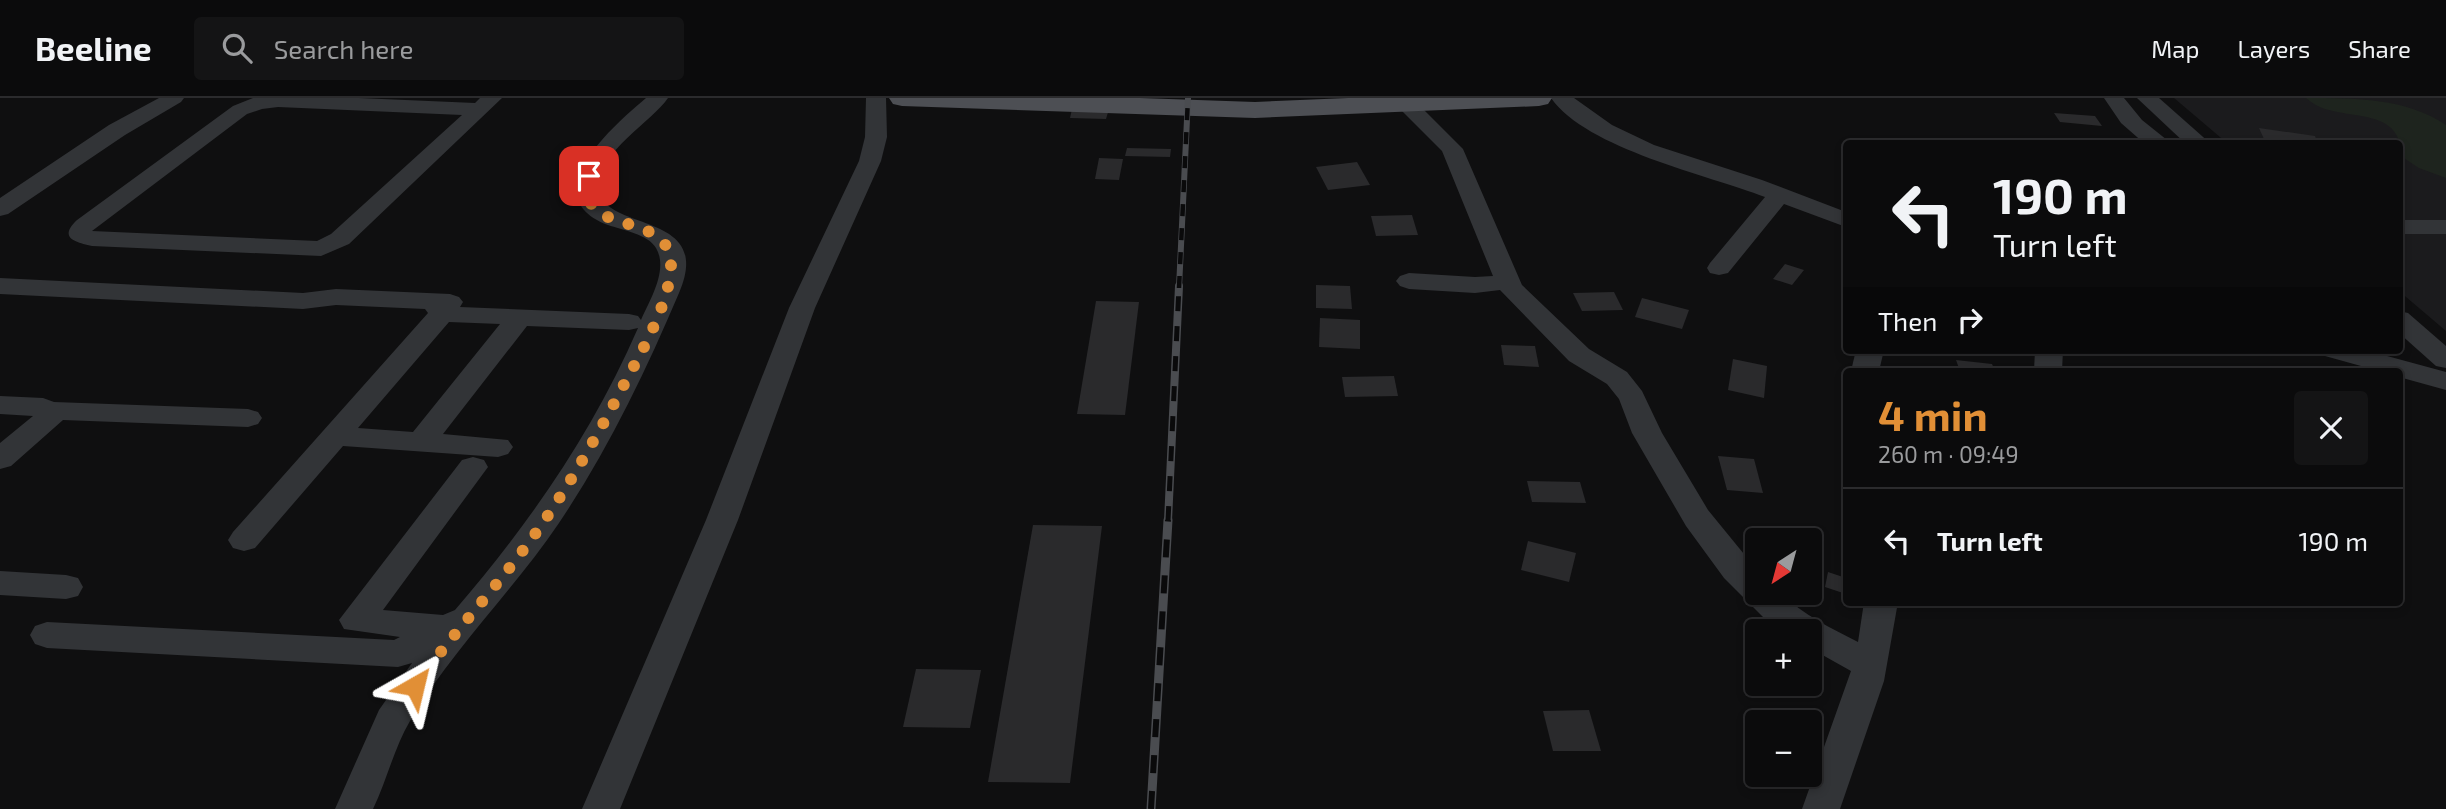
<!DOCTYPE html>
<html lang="en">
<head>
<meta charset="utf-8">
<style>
	:root { --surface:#0b0b0c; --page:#141415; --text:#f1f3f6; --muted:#9a9b9d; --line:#2b2b2d; --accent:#e18f36 }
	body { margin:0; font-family:"Exo 2",sans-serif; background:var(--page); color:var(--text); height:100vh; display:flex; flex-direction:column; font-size:26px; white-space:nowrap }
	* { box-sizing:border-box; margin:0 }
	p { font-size:23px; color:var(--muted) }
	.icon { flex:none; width:38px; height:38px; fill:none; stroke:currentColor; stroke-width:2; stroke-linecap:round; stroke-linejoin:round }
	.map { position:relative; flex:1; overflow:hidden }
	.panel { position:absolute; left:1843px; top:270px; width:560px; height:238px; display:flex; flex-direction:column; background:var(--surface); border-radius:7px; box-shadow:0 4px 10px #0003,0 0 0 2px var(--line) }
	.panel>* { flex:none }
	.banner { position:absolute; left:1843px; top:42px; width:560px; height:214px; border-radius:7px; box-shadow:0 4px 10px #0003,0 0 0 2px var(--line); background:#0b0b0c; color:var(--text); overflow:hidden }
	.needle { width:46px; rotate:216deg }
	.buttons { position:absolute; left:1745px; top:430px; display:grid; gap:14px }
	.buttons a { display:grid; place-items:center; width:77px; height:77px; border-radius:7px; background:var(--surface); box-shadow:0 4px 10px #0003,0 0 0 2px var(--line); font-size:35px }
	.pin { position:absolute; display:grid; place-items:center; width:60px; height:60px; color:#fff; margin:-30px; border-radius:14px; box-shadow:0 4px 10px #0006 }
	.me { position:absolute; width:77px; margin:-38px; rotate:37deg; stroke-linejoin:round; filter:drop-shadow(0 0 5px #0008) }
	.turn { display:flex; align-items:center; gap:24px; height:147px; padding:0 35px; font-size:32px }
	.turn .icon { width:91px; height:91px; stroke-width:2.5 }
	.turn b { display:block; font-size:49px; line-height:60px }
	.then { display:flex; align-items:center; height:66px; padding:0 35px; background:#0003; gap:14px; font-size:26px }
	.round { display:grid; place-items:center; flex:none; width:74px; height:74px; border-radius:7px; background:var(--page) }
	.head { display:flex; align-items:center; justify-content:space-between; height:119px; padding:0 35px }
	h1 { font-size:42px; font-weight:700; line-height:52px; color:var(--accent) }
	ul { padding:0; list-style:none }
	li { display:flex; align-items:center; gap:21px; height:105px; padding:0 35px; border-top:2px solid var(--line) }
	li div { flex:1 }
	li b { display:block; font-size:26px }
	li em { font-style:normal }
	header { display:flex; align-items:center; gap:42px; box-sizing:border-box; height:98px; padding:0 35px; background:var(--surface); border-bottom:2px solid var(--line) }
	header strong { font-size:33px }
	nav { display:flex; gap:38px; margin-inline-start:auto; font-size:24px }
	.search { width:490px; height:63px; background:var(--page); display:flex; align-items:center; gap:18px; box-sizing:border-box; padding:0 24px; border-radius:7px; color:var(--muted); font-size:26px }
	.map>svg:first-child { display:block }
	.built { fill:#1b1b1d }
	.green { fill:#1e241e }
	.building { fill:#2a2a2c }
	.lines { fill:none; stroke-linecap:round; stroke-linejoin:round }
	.minor { fill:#323437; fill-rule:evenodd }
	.major { fill:#4d4f54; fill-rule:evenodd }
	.rail-far2-casing { stroke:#4a4c50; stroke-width:6 }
	.rail-far1-casing { stroke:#4a4c50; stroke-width:8 }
	.rail-casing { stroke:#4a4c50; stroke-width:9 }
	.rail-far2 { stroke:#0a0a0b; stroke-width:4.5; stroke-dasharray:12; stroke-linecap:butt }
	.rail-far1 { stroke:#0a0a0b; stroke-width:5; stroke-dasharray:15; stroke-linecap:butt }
	.rail { stroke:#0a0a0b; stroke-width:6; stroke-dasharray:18; stroke-linecap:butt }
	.route { stroke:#e18f36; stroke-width:12; stroke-dasharray:0 21.6 }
</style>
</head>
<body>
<header>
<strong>Beeline</strong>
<div class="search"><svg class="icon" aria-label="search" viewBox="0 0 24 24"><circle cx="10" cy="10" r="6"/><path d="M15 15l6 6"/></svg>Search here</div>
<nav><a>Map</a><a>Layers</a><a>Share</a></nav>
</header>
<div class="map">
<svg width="2446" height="711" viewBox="0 0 2446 711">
	<rect width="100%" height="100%" fill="#0f0f10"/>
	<path class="built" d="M 2174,0 L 2446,0 L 2446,233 L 2399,193 L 2399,46 L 2227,45 Z"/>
	<path class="green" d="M 2306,0 C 2356,0 2406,0 2446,27 L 2446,80 L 2419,70 L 2401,58 C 2402,10 2350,22 2320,9 C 2315,7 2310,3 2306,0 Z"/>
	<g class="building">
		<path d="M 1072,11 L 1109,11 L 1106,21 L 1070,20 Z"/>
		<path d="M 2054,15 L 2095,18 L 2102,28 L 2060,24 Z"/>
		<path d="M 2259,30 L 2315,38 L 2318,46 L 2264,41 Z"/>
		<path d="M 1127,50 L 1171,51 L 1170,59 L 1125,58 Z"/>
		<path d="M 1099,60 L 1123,61 L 1119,82 L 1095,81 Z"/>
		<path d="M 1357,64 L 1370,87 L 1328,92 L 1316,69 Z"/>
		<path d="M 1412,117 L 1418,137 L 1376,138 L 1371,118 Z"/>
		<path d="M 1785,166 L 1804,172 L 1792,187 L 1773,181 Z"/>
		<path d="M 1316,187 L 1350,188 L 1352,211 L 1316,210 Z"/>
		<path d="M 1614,194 L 1623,212 L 1582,213 L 1573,195 Z"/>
		<path d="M 1642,200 L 1689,212 L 1682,231 L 1635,219 Z"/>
		<path d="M 1096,203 L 1139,204 L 1125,317 L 1077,316 Z"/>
		<path d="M 1320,220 L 1360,222 L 1360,251 L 1319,249 Z"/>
		<path d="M 1501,247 L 1535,248 L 1539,269 L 1504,267 Z"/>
		<path d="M 1733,261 L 1767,268 L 1764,300 L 1728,292 Z"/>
		<path d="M 1956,262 L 1992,266 L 1995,273 L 1960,273 Z"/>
		<path d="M 1394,278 L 1398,298 L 1345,299 L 1342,279 Z"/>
		<path d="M 1718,358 L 1754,361 L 1763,395 L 1727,392 Z"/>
		<path d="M 1527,383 L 1580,384 L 1586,405 L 1532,404 Z"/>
		<path d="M 1033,427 L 1102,428 L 1070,685 L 988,684 Z"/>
		<path d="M 1528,443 L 1576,455 L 1569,484 L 1521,472 Z"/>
		<path d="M 1828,474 L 1846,480 L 1846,496 L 1825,489 Z"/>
		<path d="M 916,571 L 981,572 L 970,630 L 903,629 Z"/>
		<path d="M 1589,612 L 1601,653 L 1553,653 L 1543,613 Z"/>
	</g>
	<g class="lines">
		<g class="minor">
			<path d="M 159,0 L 184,0 L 181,4 L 125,37 L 8,116 L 0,118 L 0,100 L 109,27 Z"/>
			<path d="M 359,0 L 475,5 L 480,0 L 502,0 L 349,146 L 321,158 L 92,148 C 75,144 58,140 77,122 L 233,8 L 253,0 ZM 278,9 L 462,17 L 331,136 L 317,143 L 92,133 L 247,16 L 262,11 Z"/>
			<path d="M 646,0 L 668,0 C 651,25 590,59 600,95 C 610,134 714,114 679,195 C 645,275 608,352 559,425 C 513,493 452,552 410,623 C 394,650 387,682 373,711 L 335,711 L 379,612 L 412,565 L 398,569 L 47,550 L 35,546 L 30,537 L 35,528 L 47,524 L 394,542 L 400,539 L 344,531 L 339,522 L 462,362 L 473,359 L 484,362 L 488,369 L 383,512 L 443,517 L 455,512 C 529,426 593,334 638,230 L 629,232 L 527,228 L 443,336 L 508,342 L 513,349 L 508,356 L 498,359 L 343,348 L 255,450 L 244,453 L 233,450 L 228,442 L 233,434 L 428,215 L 425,211 L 336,207 L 303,211 L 0,196 L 0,180 L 303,195 L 336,191 L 450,196 L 459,199 L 463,204 L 460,209 L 629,216 L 638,218 L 641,222 C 649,203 669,172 656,150 C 648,136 622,132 608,127 C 532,98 613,28 646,0 ZM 449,224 L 500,226 L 413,334 L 358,330 Z"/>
			<path d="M 866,0 L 886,0 L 887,39 L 881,63 L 815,210 L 738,422 L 620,711 L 582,711 L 706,422 L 789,210 L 859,63 L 865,39 Z"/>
			<path d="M 1398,0 L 1418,0 L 1417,5 L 1463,51 L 1522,187 L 1589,251 L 1627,274 L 1642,293 L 1662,335 L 1708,412 L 1757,472 L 1757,495 L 1781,495 C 1803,517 1831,530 1858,544 L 1864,504 L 1898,504 L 1884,583 L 1840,711 L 1802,711 L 1851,573 L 1810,550 L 1810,534 L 1783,534 L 1768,524 L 1724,480 L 1686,428 L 1632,335 L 1619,301 L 1607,286 L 1569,263 L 1500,192 L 1475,195 L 1409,191 L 1400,188 L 1396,183 L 1400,178 L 1409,175 L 1475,179 L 1493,178 L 1442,53 L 1399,10 L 1396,6 Z"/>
			<path d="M 1551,0 L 1574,0 L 1612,27 L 1654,47 L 1762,82 L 1846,114 L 1846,129 L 1784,106 L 1728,175 L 1719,177 L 1710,175 L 1707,170 L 1710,165 L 1765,99 C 1708,77 1587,51 1551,0 Z"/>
			<path d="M 2104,0 L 2124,0 L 2142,22 L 2172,46 L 2145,46 L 2121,25 Z"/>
			<path d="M 2137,0 L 2159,0 L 2211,46 L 2186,46 Z"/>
			<rect x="2399" y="122" width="47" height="14"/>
			<path d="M 2399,213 L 2408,215 L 2446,248 L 2446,270 L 2436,268 L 2399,235 Z"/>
			<path d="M 1856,252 L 1884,252 L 1879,273 L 1851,273 Z"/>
			<path d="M 2035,252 L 2063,252 L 2062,273 L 2034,273 Z"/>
			<path d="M 2321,252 L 2365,252 L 2446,274 L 2446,292 L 2399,279 L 2399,273 L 2379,273 L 2325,258 Z"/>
			<path d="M 0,298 L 43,300 L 54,304 L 248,311 L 258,314 L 262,320 L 258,326 L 248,329 L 63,322 L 11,368 L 0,371 L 0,345 L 33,318 L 0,316 Z"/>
			<path d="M 0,473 L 66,477 L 78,480 L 83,489 L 78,498 L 66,501 L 0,497 Z"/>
		</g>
		<path class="major" d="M 889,0 L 1140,0 L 1255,4 L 1348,0 L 1552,0 L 1548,6 L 1539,8 L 1255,20 L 902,8 L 893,6 Z"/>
		<defs>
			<path id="rail-far2" d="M 1179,190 L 1188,0"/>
			<path id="rail-far1" d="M 1168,423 L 1179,188"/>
			<path id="rail" d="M 1151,711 L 1168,422"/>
		</defs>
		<use href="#rail-far2" class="rail-far2-casing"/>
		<use href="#rail-far1" class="rail-far1-casing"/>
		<use href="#rail" class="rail-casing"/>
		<use href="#rail-far2" class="rail-far2"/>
		<use href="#rail-far1" class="rail-far1"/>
		<use href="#rail" class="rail"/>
	</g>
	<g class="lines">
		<path class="route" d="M 415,588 C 448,542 486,501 521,455 C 563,400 596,340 628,279 C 644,250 671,200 671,166 C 670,110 573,141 589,78"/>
	</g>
</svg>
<div class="buttons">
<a><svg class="needle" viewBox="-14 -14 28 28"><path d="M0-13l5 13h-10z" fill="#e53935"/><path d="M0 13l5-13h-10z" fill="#9a9b9d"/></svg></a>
<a>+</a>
<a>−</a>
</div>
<div class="pin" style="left:589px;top:78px;background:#d93025"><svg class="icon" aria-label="arrive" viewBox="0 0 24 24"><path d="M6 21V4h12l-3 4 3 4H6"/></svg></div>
<svg class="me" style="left:415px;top:588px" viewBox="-20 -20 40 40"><path d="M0-17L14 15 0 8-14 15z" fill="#e18f36" stroke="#fff" stroke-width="4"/></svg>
<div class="banner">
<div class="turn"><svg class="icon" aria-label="left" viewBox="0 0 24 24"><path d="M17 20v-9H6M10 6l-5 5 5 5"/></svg><div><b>190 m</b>Turn left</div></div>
<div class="then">Then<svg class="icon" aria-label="right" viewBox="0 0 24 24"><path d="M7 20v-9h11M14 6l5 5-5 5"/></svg></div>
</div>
<section class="panel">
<div class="head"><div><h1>4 min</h1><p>260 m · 09:49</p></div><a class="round"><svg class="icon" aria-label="close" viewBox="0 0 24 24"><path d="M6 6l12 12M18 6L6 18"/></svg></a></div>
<ul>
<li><svg class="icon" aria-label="left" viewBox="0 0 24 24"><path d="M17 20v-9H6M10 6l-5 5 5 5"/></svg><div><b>Turn left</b></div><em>190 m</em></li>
</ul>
</section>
</div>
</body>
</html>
